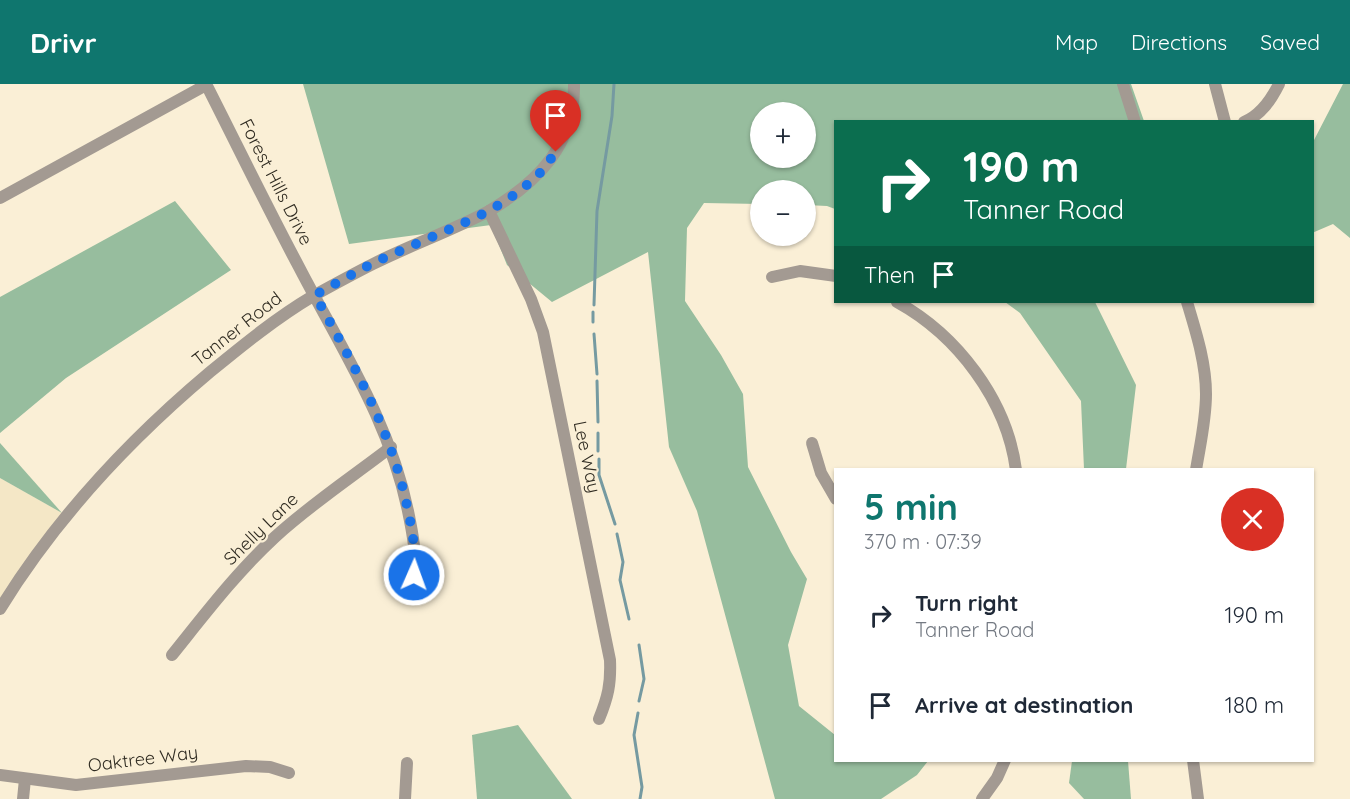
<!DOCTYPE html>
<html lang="en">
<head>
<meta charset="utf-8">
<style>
	:root { --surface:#fff; --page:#f6f6f7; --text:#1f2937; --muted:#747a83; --accent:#0f766e }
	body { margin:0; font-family:Quicksand,sans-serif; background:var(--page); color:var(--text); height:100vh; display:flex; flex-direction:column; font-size:22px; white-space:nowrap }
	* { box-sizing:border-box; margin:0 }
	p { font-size:20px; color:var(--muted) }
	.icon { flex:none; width:33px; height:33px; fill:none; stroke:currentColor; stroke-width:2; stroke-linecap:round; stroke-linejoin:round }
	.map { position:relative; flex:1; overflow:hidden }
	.panel { position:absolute; left:834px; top:384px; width:480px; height:294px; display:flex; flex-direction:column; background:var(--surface); border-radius:0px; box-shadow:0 2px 4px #0004 }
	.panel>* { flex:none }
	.guide { position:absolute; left:834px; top:36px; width:480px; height:183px; border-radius:0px; box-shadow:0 2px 4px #0004; background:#0b6e4f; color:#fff; overflow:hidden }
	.fabs { position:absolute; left:750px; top:18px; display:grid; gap:12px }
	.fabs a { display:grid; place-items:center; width:66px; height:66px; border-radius:50%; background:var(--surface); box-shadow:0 2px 4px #0004; font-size:30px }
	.pin { position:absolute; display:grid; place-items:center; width:51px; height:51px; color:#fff; margin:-62px -26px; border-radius:50% 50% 50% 0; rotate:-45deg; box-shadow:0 0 6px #0007 }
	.pin .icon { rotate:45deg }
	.me { position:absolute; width:66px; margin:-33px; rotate:2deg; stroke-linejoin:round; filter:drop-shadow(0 0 4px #0008) }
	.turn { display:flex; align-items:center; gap:21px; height:126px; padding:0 30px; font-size:27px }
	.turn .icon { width:78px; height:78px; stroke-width:2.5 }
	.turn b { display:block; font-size:42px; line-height:51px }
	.then { display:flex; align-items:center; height:57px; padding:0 30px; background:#0003; gap:12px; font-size:22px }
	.round { display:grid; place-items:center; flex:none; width:63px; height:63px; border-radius:32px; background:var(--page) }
	.summary { display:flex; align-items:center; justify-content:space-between; height:102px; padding:0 30px }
	h1 { font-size:36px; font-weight:800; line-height:45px; color:var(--accent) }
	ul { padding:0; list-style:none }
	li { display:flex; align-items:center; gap:18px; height:90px; padding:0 30px }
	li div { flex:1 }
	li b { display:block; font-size:22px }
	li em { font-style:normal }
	header { display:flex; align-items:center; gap:36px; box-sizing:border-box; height:84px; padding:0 30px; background:var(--accent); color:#fff }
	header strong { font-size:28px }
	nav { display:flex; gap:33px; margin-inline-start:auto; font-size:21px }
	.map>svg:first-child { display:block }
	.built { fill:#f4e7c6 }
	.forest { fill:#97bd9e; fill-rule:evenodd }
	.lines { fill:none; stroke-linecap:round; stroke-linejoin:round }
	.stream { stroke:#759aa1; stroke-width:3 }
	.minor { stroke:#a39a92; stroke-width:12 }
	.route { stroke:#1a73e8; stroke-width:10; stroke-dasharray:0 18 }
	.labels { text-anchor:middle; stroke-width:4.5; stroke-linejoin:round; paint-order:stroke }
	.street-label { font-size:18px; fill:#302c22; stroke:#faefd6 }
</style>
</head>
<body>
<header>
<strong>Drivr</strong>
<nav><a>Map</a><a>Directions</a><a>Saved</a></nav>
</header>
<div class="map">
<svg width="1350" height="715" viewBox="0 0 1350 715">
	<rect width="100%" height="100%" fill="#faefd6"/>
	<path class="built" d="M 0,394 L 62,429 L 0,524 Z"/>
	<g class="forest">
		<path d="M 303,0 L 1131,0 L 1144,37 L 836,38 L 835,125 L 827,122 L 806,121 L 806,106 L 760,106 L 760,120 L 704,119 L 687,144 L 685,217 L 721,271 L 743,310 L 748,383 L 791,468 L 807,495 L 788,561 L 799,622 L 835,651 L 836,676 L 928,677 L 917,691 L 881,715 L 775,715 L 697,427 L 669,363 L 648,168 L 552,218 L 507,181 L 491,141 L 349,160 ZM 760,28 L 806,28 L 806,74 L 760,74 Z"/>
		<path d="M 1343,0 L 1350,0 L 1350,154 L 1333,140 L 1312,149 L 1313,58 Z"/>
		<path d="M 175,117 L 231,186 L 66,294 L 0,349 L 0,213 Z"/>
		<path d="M 1005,218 L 1095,218 L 1136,301 L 1126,385 L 1084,385 L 1081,317 L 1020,229 Z"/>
		<path d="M 0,359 L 62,429 L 0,394 Z"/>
		<path d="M 518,641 L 572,715 L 477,715 L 472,651 Z"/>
		<path d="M 1072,677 L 1128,677 L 1131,715 L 1084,715 L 1069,699 Z"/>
	</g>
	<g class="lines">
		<g class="stream">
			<path d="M 594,221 L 597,127 L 612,32 L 614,0"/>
			<path d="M 593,238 L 593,228"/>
			<path d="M 594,250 L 597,290"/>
			<path d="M 597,297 L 598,338"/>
			<path d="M 598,367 L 598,349"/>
			<path d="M 599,375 L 599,391 L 615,440"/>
			<path d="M 617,450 L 623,478 L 620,496 L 629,535"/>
			<path d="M 639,617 L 644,595 L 639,561"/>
			<path d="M 638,629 L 634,651 L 642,703 L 640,715"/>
		</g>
		<g class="minor">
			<path d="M 206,0 C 237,61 267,123 299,183 C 342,266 391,339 409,432 C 414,457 419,479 408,504"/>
			<path d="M 1123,0 L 1135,38"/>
			<path d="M 1215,0 L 1225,38"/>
			<path d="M 1244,38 C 1261,31 1271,16 1279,0"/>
			<path d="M 0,114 L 206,1"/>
			<path d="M 489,127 L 531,215 L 543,248 L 610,576 C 611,600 608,613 599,635"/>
			<path d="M 772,193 L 800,187 L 836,192"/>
			<path d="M 897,218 C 957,251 1007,316 1016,386"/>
			<path d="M 1187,218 C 1196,248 1206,279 1206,310 C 1206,336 1200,361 1196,386"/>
			<path d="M 812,359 L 821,389 L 836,415"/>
			<path d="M 0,525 C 56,434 129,356 210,288 C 243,261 276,234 313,212 C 333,201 353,190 373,180 C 411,161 451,147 489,127 C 538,98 575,61 574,0"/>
			<path d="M 172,571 C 205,530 236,489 275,453 C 311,420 352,393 391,363"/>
			<path d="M 1193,676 L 1198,715"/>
			<path d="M 0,691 L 76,701 L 246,682 L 270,683 L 289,689"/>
			<path d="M 23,715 L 25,695"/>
			<path d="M 405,715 L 407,679"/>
			<path d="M 982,715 L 997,694 L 1005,676"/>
		</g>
	</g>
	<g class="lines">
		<path class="route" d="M 414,491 C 416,469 413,449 408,427 C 393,349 353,280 315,211 L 373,179 L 477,133 L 506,117 L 536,94 L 556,68"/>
	</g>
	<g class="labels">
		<g class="street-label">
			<text transform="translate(276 98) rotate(63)" y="6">Forest Hills Drive</text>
			<text transform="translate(237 245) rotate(-38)" y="6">Tanner Road</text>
			<text transform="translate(587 373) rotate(78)" y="6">Lee Way</text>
			<text transform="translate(261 445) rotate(-44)" y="6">Shelly Lane</text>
			<text transform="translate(143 675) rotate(-7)" y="6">Oaktree Way</text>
		</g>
	</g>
</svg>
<div class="fabs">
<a>+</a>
<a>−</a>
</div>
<div class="pin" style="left:556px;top:68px;background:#d93025"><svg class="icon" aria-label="arrive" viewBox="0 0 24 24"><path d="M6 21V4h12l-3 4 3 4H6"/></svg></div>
<svg class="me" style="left:414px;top:491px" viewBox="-20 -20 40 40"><circle r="17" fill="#1a73e8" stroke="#fff" stroke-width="3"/><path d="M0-11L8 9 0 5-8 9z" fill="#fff"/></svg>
<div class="guide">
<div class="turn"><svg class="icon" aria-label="right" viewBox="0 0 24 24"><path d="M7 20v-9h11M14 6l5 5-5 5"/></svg><div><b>190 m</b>Tanner Road</div></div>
<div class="then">Then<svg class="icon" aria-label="arrive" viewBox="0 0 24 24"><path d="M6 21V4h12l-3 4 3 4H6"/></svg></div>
</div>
<section class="panel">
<div class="summary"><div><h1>5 min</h1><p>370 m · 07:39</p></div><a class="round" style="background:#d93025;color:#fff"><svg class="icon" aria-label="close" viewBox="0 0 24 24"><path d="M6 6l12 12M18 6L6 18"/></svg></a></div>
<ul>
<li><svg class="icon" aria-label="right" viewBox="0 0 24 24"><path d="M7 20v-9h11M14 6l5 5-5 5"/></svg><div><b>Turn right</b><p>Tanner Road</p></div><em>190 m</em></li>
<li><svg class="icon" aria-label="arrive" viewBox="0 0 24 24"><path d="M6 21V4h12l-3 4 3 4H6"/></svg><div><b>Arrive at destination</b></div><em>180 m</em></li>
</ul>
</section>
</div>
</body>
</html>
